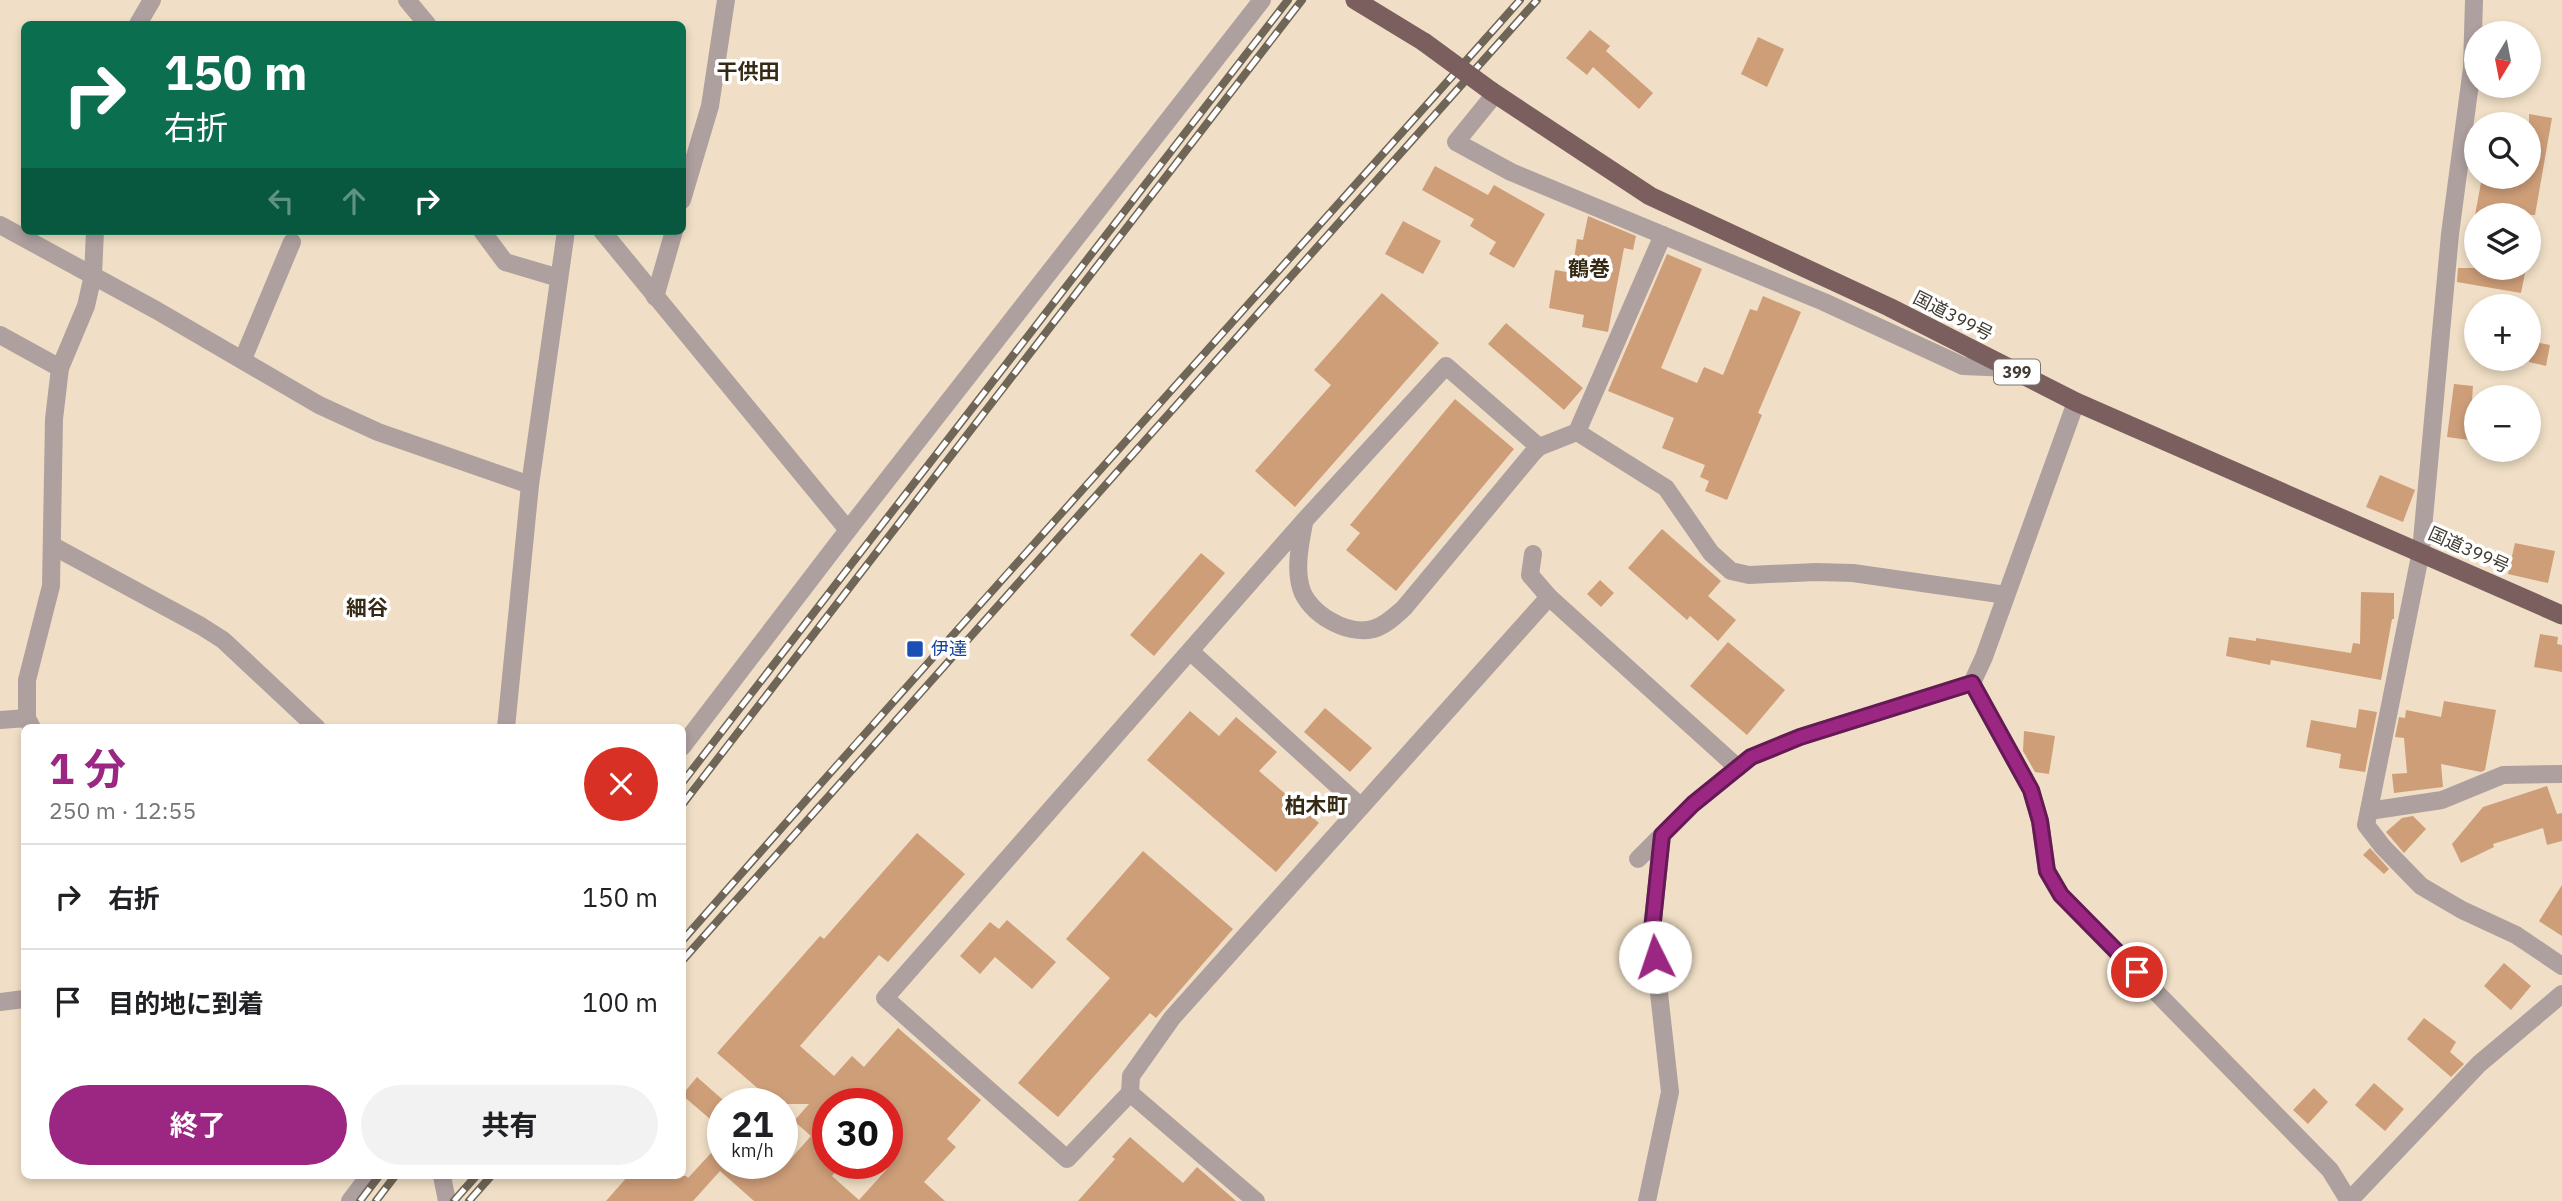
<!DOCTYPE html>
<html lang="ja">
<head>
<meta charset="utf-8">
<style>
	:root { --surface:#fff; --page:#f2f2f2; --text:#202124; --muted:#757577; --line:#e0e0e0; --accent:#9b2783 }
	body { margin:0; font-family:"IBM Plex Sans","Noto Sans JP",sans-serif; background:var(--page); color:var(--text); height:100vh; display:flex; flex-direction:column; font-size:26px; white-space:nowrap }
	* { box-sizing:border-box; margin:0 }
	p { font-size:23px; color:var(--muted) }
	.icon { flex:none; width:38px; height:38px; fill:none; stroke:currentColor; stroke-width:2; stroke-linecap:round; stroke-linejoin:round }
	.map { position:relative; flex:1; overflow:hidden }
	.side { position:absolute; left:21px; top:724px; width:665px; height:455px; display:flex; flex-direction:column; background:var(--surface); border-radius:10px; box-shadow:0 4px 10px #0003 }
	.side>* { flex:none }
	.hud { position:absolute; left:21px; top:21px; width:665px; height:214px; border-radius:10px; box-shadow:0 4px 10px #0003; background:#0b6e4f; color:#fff; overflow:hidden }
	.needle { width:46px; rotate:190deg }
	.fabs { position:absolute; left:2464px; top:21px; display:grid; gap:14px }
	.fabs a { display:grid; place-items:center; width:77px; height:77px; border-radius:50%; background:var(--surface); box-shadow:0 4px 10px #0003; font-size:35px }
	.speed { position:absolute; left:707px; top:1088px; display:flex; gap:14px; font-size:35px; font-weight:700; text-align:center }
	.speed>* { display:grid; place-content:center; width:91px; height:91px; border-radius:50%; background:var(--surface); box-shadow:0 4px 10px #0003; line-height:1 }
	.speed small { font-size:18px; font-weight:400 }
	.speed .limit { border:10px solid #d22; background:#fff; color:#111 }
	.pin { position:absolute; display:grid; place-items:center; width:60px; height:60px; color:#fff; margin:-30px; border:4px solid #fff; border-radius:50%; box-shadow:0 2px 7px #0007 }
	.me { position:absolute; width:77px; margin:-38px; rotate:356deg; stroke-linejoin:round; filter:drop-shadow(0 0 5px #0008) }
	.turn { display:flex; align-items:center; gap:24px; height:147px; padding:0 28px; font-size:32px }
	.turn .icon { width:91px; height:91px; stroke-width:2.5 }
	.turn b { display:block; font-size:49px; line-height:60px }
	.lanes { display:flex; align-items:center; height:66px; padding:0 28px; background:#0003; justify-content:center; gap:35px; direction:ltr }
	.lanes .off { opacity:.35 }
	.round { display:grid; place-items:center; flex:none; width:74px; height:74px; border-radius:37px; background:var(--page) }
	.head { display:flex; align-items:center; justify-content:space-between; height:119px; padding:0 28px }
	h1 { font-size:42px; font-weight:700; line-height:52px; color:var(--accent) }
	.action { display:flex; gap:14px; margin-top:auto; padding:14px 28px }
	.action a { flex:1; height:80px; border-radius:42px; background:var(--accent); color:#fff; font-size:28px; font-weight:700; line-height:80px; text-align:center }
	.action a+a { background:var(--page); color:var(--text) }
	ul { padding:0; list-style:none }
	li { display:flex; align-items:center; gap:21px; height:105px; padding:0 28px; border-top:2px solid var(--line) }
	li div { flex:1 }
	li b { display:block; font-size:26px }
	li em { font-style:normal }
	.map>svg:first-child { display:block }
	.building { fill:#ce9e79; fill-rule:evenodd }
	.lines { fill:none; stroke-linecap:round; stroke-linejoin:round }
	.minor { stroke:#aea09f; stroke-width:18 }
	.tertiary { stroke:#aea09f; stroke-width:18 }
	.trunk { stroke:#7a5f5e; stroke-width:19 }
	.rail-casing { stroke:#6f6658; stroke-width:8 }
	.rail { stroke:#fff; stroke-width:5; stroke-dasharray:16; stroke-linecap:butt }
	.trunk-bridge { stroke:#7a5f5e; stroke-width:19 }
	.route-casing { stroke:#651955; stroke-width:18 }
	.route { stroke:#9b2783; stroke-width:12 }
	.transit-dot { fill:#1a4fb4; stroke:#fff; stroke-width:2.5 }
	.labels { text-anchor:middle; stroke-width:7; stroke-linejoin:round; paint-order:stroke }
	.shield { fill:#fff; stroke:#7a766f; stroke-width:2 }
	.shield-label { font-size:16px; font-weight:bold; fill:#413b31 }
	.street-label { font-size:18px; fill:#413b31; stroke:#fff }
	.transit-label { font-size:18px; fill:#164399; stroke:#fff; text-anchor:start }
	.quarter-label { font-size:21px; font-weight:bold; fill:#372a15; stroke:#fff }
</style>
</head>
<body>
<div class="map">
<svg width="2562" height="1201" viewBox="0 0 2562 1201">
	<rect width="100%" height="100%" fill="#f0dfc6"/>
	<g class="building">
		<path d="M 1590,30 L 1610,46 L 1606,51 L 1653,93 L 1639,109 L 1593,67 L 1587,75 L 1566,58 Z"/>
		<path d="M 1758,37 L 1784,49 L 1767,87 L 1741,74 Z"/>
		<path d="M 2529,114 L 2552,118 L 2535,215 L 2475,215 L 2482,177 L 2529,177 Z"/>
		<path d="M 1435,166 L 1488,195 L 1494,185 L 1545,214 L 1514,268 L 1489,254 L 1496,242 L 1470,226 L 1474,219 L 1422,190 Z"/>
		<path d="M 1588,216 L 1636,236 L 1633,250 L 1624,248 L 1608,332 L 1582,327 L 1584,315 L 1549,308 L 1555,270 L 1572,273 L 1577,239 L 1583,240 Z"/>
		<path d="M 1403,221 L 1441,241 L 1423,274 L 1385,254 Z"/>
		<path d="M 1667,254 L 1702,269 L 1661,368 L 1697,383 L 1704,367 L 1723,375 L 1750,309 L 1757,311 L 1763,296 L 1801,312 L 1758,413 L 1762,415 L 1727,500 L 1705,491 L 1709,481 L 1700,477 L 1705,465 L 1662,448 L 1674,418 L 1608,391 Z"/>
		<path d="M 2458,268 L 2526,268 L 2521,293 L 2457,282 Z"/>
		<path d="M 1382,293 L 1439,343 L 1295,507 L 1255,471 L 1331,385 L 1314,370 Z"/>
		<path d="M 1506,323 L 1583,388 L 1564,410 L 1488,344 Z"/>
		<path d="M 2529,341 L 2550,345 L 2546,366 L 2529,362 Z"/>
		<path d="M 2454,384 L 2473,386 L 2469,440 L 2447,437 Z"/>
		<path d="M 1455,399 L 1514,449 L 1396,591 L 1346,550 L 1360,533 L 1350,525 Z"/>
		<path d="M 2380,475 L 2415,490 L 2403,522 L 2366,507 Z"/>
		<path d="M 1662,529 L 1721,581 L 1708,596 L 1736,620 L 1718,641 L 1690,616 L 1687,620 L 1628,568 Z"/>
		<path d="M 2515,543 L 2555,551 L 2548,583 L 2508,574 Z"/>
		<path d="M 1201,553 L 1225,573 L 1154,656 L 1130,635 Z"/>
		<path d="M 1600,580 L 1614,593 L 1601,607 L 1587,594 Z"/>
		<path d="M 2361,592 L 2394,593 L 2394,619 L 2392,619 L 2381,680 L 2271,660 L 2270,665 L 2226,656 L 2229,637 L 2256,641 L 2256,638 L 2351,653 L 2353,643 L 2360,644 Z"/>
		<path d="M 2540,634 L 2558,637 L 2557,644 L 2562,645 L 2562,672 L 2534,667 Z"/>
		<path d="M 1728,642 L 1785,690 L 1747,735 L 1690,686 Z"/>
		<path d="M 2444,701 L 2496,710 L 2485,770 L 2481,772 L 2441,764 L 2443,787 L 2394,793 L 2392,774 L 2407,773 L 2404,738 L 2395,737 L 2399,717 L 2405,718 L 2406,710 L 2441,717 Z"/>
		<path d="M 1325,708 L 1372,748 L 1350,772 L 1304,732 Z"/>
		<path d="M 2359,709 L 2377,712 L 2365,772 L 2339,768 L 2341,754 L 2306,747 L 2311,720 L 2356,728 Z"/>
		<path d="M 1190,711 L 1219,736 L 1236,717 L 1277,752 L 1259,771 L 1319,823 L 1276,872 L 1147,760 Z"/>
		<path d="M 2024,731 L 2055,736 L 2049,774 L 2035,772 L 2023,751 Z"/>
		<path d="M 2547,786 L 2557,814 L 2562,813 L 2562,841 L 2547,845 L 2543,828 L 2493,844 L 2494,847 L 2461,863 L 2452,844 L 2483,807 Z"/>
		<path d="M 2413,816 L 2426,829 L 2404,853 L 2386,832 L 2402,818 Z"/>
		<path d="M 917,833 L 965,874 L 888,962 L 879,955 L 800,1046 L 834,1076 L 852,1056 L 864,1067 L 898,1028 L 981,1100 L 947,1139 L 956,1147 L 924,1182 L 945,1201 L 754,1201 L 720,1171 L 693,1201 L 606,1201 L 628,1176 L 686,1176 L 688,1178 L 723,1140 L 723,1164 L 786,1164 L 811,1136 L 794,1121 L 809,1104 L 776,1104 L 717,1053 L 820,936 L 824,939 ZM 828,1104 L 887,1104 L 887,1169 L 859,1200 L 832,1176 L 842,1164 L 828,1164 Z"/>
		<path d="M 2370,848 L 2389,869 L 2384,874 L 2363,855 Z"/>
		<path d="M 1143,851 L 1233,929 L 1156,1018 L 1150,1013 L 1058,1117 L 1018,1083 L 1110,978 L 1066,939 Z"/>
		<path d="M 2562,885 L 2562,936 L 2539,921 Z"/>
		<path d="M 1007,920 L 1056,962 L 1032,989 L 995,957 L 980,974 L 960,956 L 990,922 L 999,929 Z"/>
		<path d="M 2504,963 L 2531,986 L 2511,1010 L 2484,986 Z"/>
		<path d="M 2424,1018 L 2456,1042 L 2450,1052 L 2464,1064 L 2451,1077 L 2407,1039 Z"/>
		<path d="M 697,1077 L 723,1100 L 723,1130 L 682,1095 Z"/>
		<path d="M 2374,1083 L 2404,1109 L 2385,1131 L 2355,1105 Z"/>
		<path d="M 2314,1088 L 2328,1102 L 2308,1124 L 2293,1110 Z"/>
		<path d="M 1130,1137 L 1183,1183 L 1197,1167 L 1236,1201 L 1078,1201 L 1115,1159 L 1112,1157 Z"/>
	</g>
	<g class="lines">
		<g class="minor">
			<path d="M 2474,0 L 2472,68 L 2450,234 L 2421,551 L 2366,825 L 2383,847 L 2421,886 L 2462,910 L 2516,935 L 2562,966"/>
			<path d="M 138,24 L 152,0"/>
			<path d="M 1495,94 L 1456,142 L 1511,172 L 1824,302 L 1963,366 L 2010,368"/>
			<path d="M 0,225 L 156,310 L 319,405 L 378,432 L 530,485"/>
			<path d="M 482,231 L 505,262 L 559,278"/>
			<path d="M 0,335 L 60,368"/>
			<path d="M 243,359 L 292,242"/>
			<path d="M 1577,432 L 1666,488 L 1711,553 L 1731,571 L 1749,575 L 1816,572 L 1853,573 L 2006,595"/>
			<path d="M 1304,523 C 1300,544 1295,568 1301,588 C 1308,613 1347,636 1373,629 C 1385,626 1395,616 1404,608 L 1532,454 L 1539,447 L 1577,432 L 1663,235"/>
			<path d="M 53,546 L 201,626 L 223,640 L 317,728"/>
			<path d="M 1533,554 L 1530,575 L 1549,597 L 1738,768"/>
			<path d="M 1190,651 L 1361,807"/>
			<path d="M 1972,683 L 2031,790 L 2040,821 L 2047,871 L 2061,895 L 2330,1170 L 2349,1201"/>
			<path d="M 0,720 L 27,718"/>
			<path d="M 32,728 L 27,718 L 27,680 L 51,586 L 54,419 L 60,368 L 86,306 L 93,275 L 95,231"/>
			<path d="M 506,728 L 530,485 L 566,231"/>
			<path d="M 2369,811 L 2442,800 L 2503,775 L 2562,774"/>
			<path d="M 1638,859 L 1693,804 L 1751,757 L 1800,737 L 1972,683 L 1984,657 L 2076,402"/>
			<path d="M 1130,1093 L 1067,1159 L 885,998 L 1304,521 L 1446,366 L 1539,447"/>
			<path d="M 442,1176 L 447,1201"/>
			<path d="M 350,1201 L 369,1176"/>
			<path d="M 1256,1201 L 1130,1093 L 1131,1076 L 1172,1018 L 1549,597"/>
			<path d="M 1647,1201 L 1670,1092 L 1652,930 L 1662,835"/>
			<path d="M 2349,1201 L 2479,1064 L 2562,994"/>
		</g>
		<g class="tertiary">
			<path d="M 407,0 L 427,24"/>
			<path d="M 682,200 L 710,106 L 726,0"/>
			<path d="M 602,231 L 848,530"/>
			<path d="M 655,297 L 674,231"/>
			<path d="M 682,747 L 848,530 L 1262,0"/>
			<path d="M 0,1002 L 24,999"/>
		</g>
		<g class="trunk">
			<path d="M 1355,0 L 1424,42"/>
			<path d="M 1491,91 L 1650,196 L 1889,307 L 2076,402 L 2562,615"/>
		</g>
		<defs>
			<g id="rail">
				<path d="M 682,783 L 1288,0"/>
				<path d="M 682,805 L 1302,0"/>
				<path d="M 682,941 C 959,625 1241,314 1520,0"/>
				<path d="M 682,961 L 1537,0"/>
				<path d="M 360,1201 L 379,1176"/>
				<path d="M 376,1201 L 395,1176"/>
				<path d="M 454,1201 L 476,1176"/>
				<path d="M 469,1201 L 491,1176"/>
			</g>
		</defs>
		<use href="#rail" class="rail-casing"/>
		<use href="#rail" class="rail"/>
		<path class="trunk-bridge" d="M 1424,42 L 1491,91"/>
	</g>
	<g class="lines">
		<defs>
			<path id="route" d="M 1655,957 L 1652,930 L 1662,835 L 1693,804 L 1751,757 L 1800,737 L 1972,683 L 2031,790 L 2040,821 L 2047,871 L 2061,895 L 2137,972"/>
		</defs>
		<use href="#route" class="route-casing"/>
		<use href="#route" class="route"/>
	</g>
	<rect class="transit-dot" x="906" y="640" width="18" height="18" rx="3.5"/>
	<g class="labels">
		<rect class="shield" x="1994" y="359.5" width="46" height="25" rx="5"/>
		<g class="shield-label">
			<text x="2017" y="378">399</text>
		</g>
		<g class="street-label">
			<text transform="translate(1953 316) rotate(27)" y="6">国道399号</text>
			<text transform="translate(2469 550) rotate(24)" y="6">国道399号</text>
		</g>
		<g class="transit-label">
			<text x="931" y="655">伊達</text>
		</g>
		<g class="quarter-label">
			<text x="748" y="79">干供田</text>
			<text x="1589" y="276">鶴巻</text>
			<text x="367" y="615">細谷</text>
			<text x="1316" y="813">柏木町</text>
		</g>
	</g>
</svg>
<div class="fabs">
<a><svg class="needle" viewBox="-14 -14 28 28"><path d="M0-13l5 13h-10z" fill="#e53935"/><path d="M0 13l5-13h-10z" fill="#757577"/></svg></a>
<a><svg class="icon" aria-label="search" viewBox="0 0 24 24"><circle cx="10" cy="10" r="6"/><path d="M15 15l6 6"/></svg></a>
<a><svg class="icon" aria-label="layers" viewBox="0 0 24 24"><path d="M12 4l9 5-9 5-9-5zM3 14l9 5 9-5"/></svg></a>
<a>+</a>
<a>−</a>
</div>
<div class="speed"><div>21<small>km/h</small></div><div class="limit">30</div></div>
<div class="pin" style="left:2137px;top:972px;background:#d93025"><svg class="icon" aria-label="arrive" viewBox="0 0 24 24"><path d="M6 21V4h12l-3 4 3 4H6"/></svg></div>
<svg class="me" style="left:1655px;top:957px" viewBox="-20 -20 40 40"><circle r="19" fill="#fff"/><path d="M0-13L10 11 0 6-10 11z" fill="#9b2783"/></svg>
<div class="hud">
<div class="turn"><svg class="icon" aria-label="right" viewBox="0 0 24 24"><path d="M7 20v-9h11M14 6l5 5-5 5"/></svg><div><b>150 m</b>右折</div></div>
<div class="lanes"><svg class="icon off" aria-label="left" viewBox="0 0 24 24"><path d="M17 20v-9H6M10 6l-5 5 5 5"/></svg><svg class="icon off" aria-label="ahead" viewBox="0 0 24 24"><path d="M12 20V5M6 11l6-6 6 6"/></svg><svg class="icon" aria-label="right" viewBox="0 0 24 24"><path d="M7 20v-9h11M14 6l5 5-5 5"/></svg></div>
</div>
<section class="side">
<div class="head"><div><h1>1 分</h1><p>250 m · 12:55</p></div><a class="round" style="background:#d93025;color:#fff"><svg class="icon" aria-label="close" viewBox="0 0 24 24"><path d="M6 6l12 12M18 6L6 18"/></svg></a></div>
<ul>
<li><svg class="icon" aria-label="right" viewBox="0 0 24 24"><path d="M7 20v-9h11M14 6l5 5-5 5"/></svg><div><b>右折</b></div><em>150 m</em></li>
<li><svg class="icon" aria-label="arrive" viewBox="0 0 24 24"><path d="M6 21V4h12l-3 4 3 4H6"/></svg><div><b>目的地に到着</b></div><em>100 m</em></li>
</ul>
<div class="action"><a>終了</a><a>共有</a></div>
</section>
</div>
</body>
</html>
